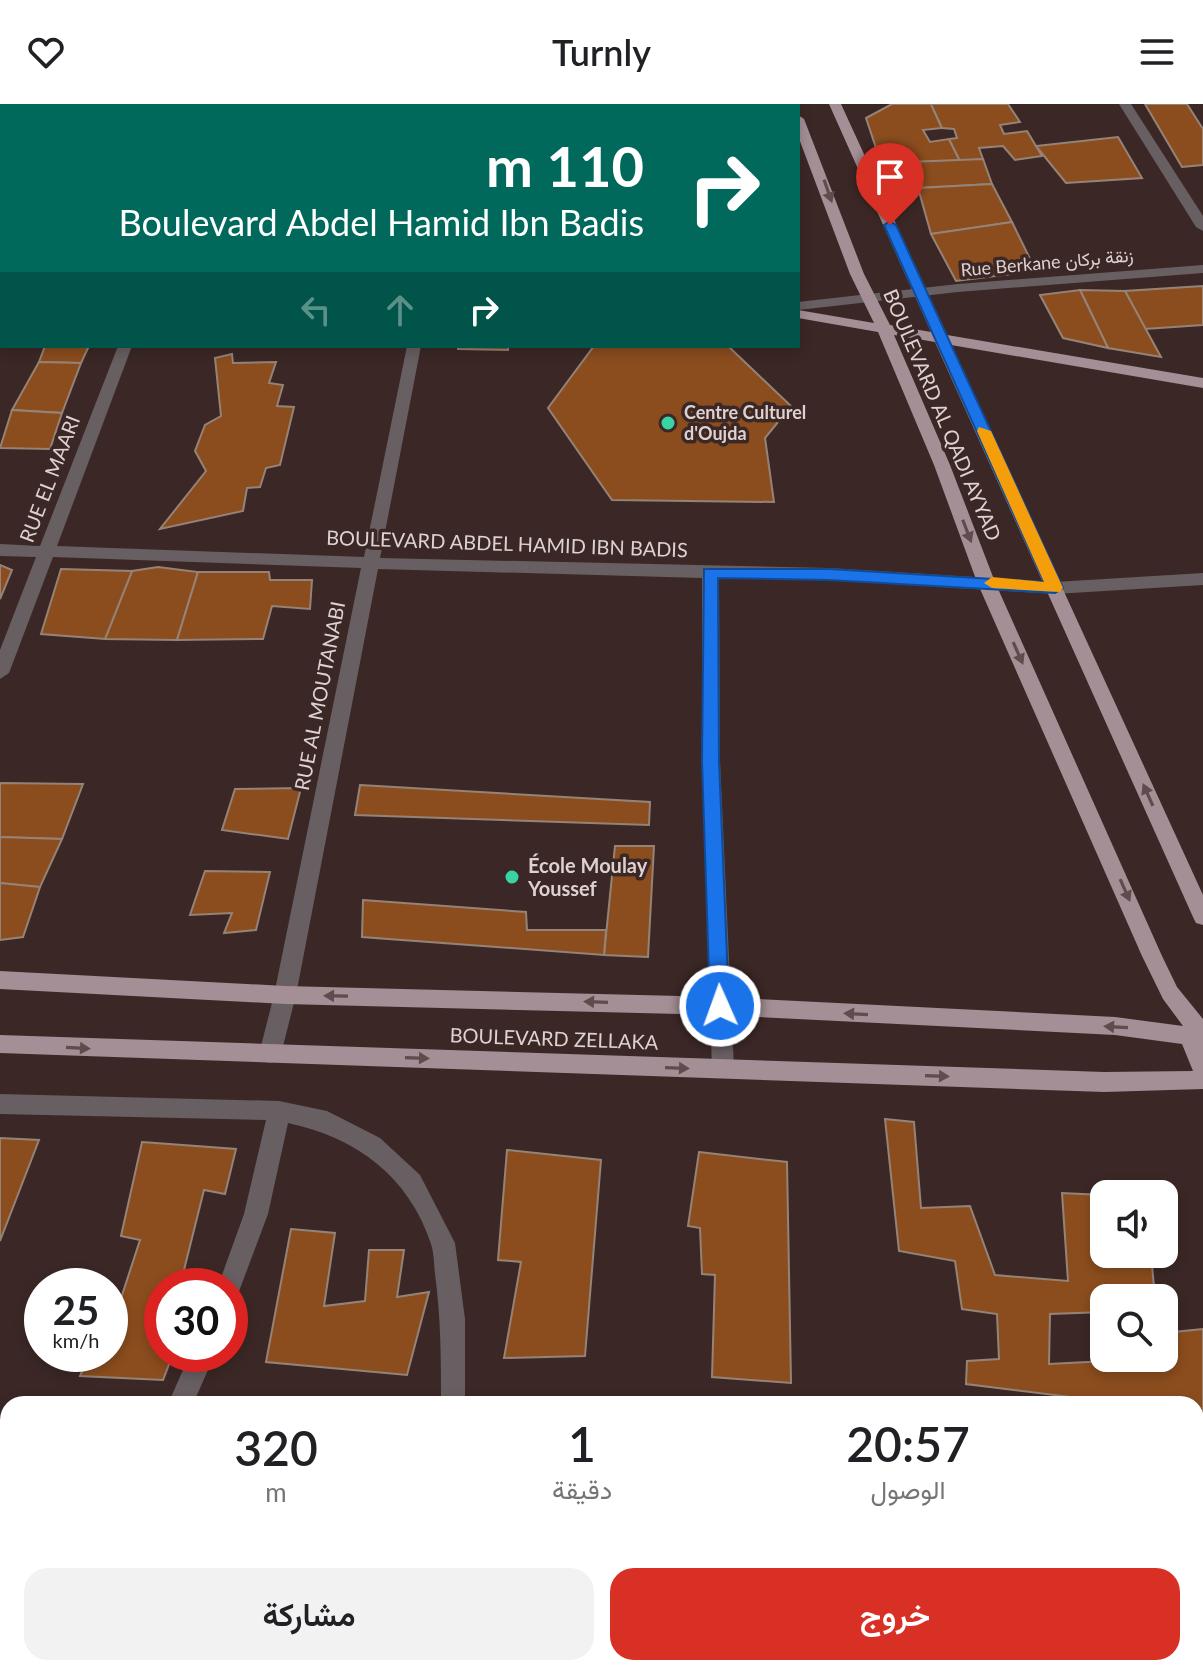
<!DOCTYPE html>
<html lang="ar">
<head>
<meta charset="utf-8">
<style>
	:root { --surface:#fff; --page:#f2f2f2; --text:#202124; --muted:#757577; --accent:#d93025 }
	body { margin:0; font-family:Lato,Vazirmatn,sans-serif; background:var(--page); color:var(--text); direction:rtl; height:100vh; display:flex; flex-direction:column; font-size:30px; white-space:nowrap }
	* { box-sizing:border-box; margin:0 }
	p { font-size:26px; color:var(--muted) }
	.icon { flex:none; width:44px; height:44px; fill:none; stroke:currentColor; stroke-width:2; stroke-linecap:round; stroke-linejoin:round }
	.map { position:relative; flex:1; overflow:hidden; direction:ltr }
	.panel { position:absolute; left:0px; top:1292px; width:1204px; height:280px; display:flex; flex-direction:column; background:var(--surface); border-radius:24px 24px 0 0; box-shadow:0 4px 12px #0003; direction:rtl }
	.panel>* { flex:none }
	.top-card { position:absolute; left:0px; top:0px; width:800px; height:244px; box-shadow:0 4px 12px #0003; direction:rtl; background:#00695c; color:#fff; overflow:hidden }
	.controls { position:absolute; left:1090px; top:1076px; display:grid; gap:16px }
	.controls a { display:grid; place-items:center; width:88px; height:88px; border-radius:16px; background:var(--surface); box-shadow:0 4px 12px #0003; font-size:40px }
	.speed { position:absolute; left:24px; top:1164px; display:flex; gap:16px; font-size:40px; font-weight:700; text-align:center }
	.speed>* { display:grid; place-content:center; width:104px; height:104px; border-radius:50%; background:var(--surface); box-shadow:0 4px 12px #0003; line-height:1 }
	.speed small { font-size:20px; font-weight:400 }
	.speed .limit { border:12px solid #d22; background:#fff; color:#111 }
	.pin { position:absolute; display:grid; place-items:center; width:68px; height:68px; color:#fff; margin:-82px -34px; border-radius:50% 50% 50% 0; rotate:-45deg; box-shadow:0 0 8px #0007 }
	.pin .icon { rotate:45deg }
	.me { position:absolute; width:88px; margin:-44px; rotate:358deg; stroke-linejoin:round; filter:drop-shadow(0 0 6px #0008) }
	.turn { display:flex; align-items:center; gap:28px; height:168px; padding:0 24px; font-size:36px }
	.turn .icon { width:104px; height:104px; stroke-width:2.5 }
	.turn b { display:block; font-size:56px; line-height:68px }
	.lanes { display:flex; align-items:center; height:76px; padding:0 24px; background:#0003; justify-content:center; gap:40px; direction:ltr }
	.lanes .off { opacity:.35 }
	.eta { display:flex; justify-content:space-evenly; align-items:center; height:136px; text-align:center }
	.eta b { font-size:48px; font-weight:600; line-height:56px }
	.button { display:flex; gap:16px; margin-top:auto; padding:16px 24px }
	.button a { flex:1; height:92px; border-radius:24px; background:var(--accent); color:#fff; font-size:32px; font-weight:600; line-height:92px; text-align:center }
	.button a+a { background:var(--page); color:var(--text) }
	header { display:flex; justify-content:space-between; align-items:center; height:104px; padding:0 24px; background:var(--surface); font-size:36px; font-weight:600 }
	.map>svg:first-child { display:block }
	.building { fill:#8b4d1e; stroke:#958377; stroke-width:2 }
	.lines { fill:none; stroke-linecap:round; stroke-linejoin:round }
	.minor { fill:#685f62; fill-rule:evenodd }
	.major { fill:#a38f95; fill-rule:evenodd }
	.oneway { fill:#5f4c4d }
	.route { fill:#1a73e8; stroke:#114b97; stroke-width:2 }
	.slow { fill:#f59e0b }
	.poi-dot { fill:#38d4a6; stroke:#3b2826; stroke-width:3 }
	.labels { text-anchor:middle; stroke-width:7; stroke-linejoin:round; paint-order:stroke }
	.far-street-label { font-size:18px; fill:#ded2d0; stroke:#3b2826 }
	.far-poi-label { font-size:18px; font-weight:bold; fill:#ded2d0; stroke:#3b2826; text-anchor:start }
	.street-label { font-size:20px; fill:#ded2d0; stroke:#3b2826 }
	.poi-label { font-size:20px; font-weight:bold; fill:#ded2d0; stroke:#3b2826; text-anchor:start }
</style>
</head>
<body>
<header><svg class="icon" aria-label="menu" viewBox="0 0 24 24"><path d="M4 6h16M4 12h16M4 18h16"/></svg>Turnly<svg class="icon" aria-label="heart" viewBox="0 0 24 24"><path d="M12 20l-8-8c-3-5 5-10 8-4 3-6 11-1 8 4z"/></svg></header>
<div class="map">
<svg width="1203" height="1572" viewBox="0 0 1203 1572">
	<rect width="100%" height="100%" fill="#3b2826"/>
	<g class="building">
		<path d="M 0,0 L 90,0 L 2,2 L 0,12 Z"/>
		<path d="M 892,0 L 931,0 L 942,24 L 923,26 L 930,38 L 949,35 L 960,57 L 881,59 L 866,14 Z"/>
		<path d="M 931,0 L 1008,0 L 1020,18 L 1000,21 L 1004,30 L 1027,27 L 1042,52 L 1015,56 L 1003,42 L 979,44 L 983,55 L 960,57 L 949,35 L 957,34 L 954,25 L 942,24 Z"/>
		<path d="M 1145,0 L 1187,0 L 1203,25 L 1203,61 L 1182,63 Z"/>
		<path d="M 1118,33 L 1142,74 L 1066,79 L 1036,42 Z"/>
		<path d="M 983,55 L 992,80 L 918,84 L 908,58 Z"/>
		<path d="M 992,80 L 1012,118 L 931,130 L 918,84 Z"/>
		<path d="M 1012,118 L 1036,167 L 956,177 L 931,130 Z"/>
		<path d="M 1203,182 L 1203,221 L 1145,225 L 1125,187 Z"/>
		<path d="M 1080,186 L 1125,187 L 1161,253 L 1108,244 Z"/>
		<path d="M 1080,186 L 1108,244 L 1063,234 L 1040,191 Z"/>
		<path d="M 45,242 L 89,242 L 81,259 L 39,258 Z"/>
		<path d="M 458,242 L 508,242 L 508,246 L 458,245 Z"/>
		<path d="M 594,242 L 728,242 L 791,302 L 765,334 L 774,398 L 612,396 L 548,304 Z"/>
		<path d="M 232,250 L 233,259 L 276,258 L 269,279 L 283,281 L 277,302 L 294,303 L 280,361 L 266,364 L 260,383 L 247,384 L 243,407 L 160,425 L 206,367 L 195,347 L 205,321 L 221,312 L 215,254 Z"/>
		<path d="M 39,258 L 81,259 L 62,309 L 12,306 Z"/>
		<path d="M 12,306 L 62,309 L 50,345 L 0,344 Z"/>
		<path d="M 0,461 L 12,466 L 0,495 Z"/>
		<path d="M 158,463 L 198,468 L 177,536 L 105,535 L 132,467 Z"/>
		<path d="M 61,465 L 132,467 L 105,535 L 41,530 Z"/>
		<path d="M 198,468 L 269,468 L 270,476 L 312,476 L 310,505 L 272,502 L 263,535 L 177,536 Z"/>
		<path d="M 0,679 L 83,680 L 62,735 L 0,733 Z"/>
		<path d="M 360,681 L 650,698 L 649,721 L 355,711 Z"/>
		<path d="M 301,684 L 288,735 L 222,726 L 235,685 Z"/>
		<path d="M 0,733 L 62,735 L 40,783 L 0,779 Z"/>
		<path d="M 615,742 L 654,742 L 648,853 L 604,851 Z"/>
		<path d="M 205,767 L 270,768 L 256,826 L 224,829 L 232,809 L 190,811 Z"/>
		<path d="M 0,779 L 40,783 L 23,833 L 0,836 Z"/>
		<path d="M 363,796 L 526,808 L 527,826 L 606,826 L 604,851 L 362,833 Z"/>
		<path d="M 885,1015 L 914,1018 L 921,1104 L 970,1102 L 995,1171 L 1068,1177 L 1062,1089 L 1103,1091 L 1104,1150 L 1151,1150 L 1155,1194 L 1104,1194 L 1104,1208 L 1050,1210 L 1049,1260 L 1164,1254 L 1164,1229 L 1203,1225 L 1203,1351 L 1196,1348 L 1196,1300 L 1127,1300 L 966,1280 L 967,1257 L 999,1255 L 997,1210 L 962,1205 L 955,1157 L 899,1147 Z"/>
		<path d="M 0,1034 L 39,1036 L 0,1137 Z"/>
		<path d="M 142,1038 L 236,1045 L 225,1090 L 204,1086 L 180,1182 L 162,1182 L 162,1250 L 173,1250 L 163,1276 L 80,1272 L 89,1250 L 110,1250 L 110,1228 L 140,1136 L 121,1132 Z"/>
		<path d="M 507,1046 L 601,1056 L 585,1252 L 504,1254 L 521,1158 L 498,1156 Z"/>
		<path d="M 699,1048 L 787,1058 L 791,1279 L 712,1273 L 715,1171 L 702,1170 L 700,1124 L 688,1122 Z"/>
		<path d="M 291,1125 L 335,1129 L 324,1202 L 365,1197 L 369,1146 L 404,1146 L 397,1193 L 429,1188 L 407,1271 L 266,1258 Z"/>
		<path d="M 0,1326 L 8,1326 L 8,1553 L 3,1572 Z"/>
		<path d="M 1203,1394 L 1203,1478 L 1196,1477 L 1196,1395 Z"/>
	</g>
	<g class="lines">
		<g class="minor">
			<path d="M 1119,0 L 1131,0 L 1203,112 L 1203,127 L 1196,123 Z"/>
			<path d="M 2,31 L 2,39 L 0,40 L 0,32 Z"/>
			<path d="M 1203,161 L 1203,169 L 958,188 L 798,206 L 798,198 L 958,180 Z"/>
			<path d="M 118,242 L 132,242 L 57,442 L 364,453 L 407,242 L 421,242 L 380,454 L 829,464 L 1055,478 L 1203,469 L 1203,481 L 1055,490 L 829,476 L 719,474 L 720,657 L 734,965 L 731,972 L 723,974 L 715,972 L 712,965 L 702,657 L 702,474 L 378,465 L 296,891 L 281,950 L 278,957 L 270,959 L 262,957 L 259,950 L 274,891 L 361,464 L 53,453 L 9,569 L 0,575 L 0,546 L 36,453 L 0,452 L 0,440 L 40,442 Z"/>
			<path d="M 0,990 L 279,997 L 327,1007 L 380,1034 L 420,1071 L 455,1139 L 465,1215 L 465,1300 L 441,1300 C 441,1256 441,1214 435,1170 C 434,1161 434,1149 431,1140 C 409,1072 355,1033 288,1019 L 268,1110 L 238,1190 L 230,1193 L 230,1182 L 218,1182 L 244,1110 L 266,1016 L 0,1010 Z"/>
			<path d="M 190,1250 L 215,1250 L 193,1300 L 168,1300 Z"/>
			<path d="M 1196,1528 L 1203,1529 L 1203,1557 L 1196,1556 Z"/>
			<path d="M 72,1564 L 100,1564 L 98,1572 L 70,1572 Z"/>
			<path d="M 838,1564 L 866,1564 L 867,1572 L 839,1572 Z"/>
		</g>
		<g class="major">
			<path d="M 829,0 L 841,0 L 947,231 L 1203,274 L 1203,284 L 951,241 L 1203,791 L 1203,821 L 1196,819 L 1193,813 L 935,238 L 894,231 L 950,361 L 995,478 L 1162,852 L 1177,883 L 1203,915 L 1203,985 L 1104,988 L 0,949 L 0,931 L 1104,968 L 1193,967 L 1182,940 L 1115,931 L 720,911 L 285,900 L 0,885 L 0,867 L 285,882 L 720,893 L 1115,913 L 1183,922 L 1163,895 L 1142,852 L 977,478 L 934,361 L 878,228 L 798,214 L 798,206 L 874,219 L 850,170 L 798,32 L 798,11 L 804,15 L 864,170 L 890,221 L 931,228 Z"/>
			<rect x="0" y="51" width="2" height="8"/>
			<path d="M 0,74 L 2,75 L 2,83 L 0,82 Z"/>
		</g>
	</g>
	<defs><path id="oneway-solid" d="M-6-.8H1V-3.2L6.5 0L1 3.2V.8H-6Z" transform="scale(2)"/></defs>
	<g class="oneway">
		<use href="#oneway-solid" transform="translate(828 87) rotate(71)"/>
		<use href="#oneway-solid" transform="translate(967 427) rotate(69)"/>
		<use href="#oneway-solid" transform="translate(1018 549) rotate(66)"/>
		<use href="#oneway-solid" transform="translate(1148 691) rotate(-114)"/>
		<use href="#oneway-solid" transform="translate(1125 786) rotate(66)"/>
		<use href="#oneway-solid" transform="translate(336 892) rotate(-179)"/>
		<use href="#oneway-solid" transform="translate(596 898) rotate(-178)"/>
		<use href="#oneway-solid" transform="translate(856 910) rotate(-177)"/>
		<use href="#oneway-solid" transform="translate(1116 923) rotate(-177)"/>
		<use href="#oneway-solid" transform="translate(78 944) rotate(3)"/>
		<use href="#oneway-solid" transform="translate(417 954) rotate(2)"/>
		<use href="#oneway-solid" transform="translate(677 964) rotate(2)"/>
		<use href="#oneway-solid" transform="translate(937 972) rotate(2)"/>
	</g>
	<path class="route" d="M 890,117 L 896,121 L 1063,484 L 1055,489 L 829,476 L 718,474 L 719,657 L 729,902 L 720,910 L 710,902 L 702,657 L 704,465 L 829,465 L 1044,478 L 884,121 Z"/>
	<path class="slow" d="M 979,323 L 991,327 L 1063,484 L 1060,488 L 992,484 L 984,479 L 992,473 L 1044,478 L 977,327 Z"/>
	<g class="poi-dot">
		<circle cx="668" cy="319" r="8"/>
		<circle cx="512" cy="773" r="8"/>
	</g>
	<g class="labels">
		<g class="far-street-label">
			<text transform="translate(1047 159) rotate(-5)" y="6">Rue Berkane زنقة بركان</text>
		</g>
		<g class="far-poi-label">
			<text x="684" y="315">Centre Culturel<tspan x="684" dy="21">d'Oujda</tspan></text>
		</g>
		<g class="street-label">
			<text transform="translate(942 311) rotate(67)" y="7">BOULEVARD AL QADI AYYAD</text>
			<text transform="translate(50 375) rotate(-69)" y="7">RUE EL MAARI</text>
			<text transform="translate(507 440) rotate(2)" y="7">BOULEVARD ABDEL HAMID IBN BADIS</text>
			<text transform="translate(320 592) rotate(-79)" y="7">RUE AL MOUTANABI</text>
			<text transform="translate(554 935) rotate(2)" y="7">BOULEVARD ZELLAKA</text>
		</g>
		<g class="poi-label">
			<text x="528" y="769">École Moulay<tspan x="528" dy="23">Youssef</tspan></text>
		</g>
	</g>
</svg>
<div class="controls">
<a><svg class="icon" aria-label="sound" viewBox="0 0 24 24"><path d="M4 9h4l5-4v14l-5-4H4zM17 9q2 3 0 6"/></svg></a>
<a><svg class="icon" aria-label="search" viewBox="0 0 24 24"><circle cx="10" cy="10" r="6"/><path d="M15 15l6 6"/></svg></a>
</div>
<div class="speed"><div>25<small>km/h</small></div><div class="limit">30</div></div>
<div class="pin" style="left:890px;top:121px;background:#d93025"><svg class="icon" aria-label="arrive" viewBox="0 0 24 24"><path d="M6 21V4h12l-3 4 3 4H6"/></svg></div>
<svg class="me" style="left:720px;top:902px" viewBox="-20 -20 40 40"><circle r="17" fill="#1a73e8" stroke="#fff" stroke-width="3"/><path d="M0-11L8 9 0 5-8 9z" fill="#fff"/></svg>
<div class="top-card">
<div class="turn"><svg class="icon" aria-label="right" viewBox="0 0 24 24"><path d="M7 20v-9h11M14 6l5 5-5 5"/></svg><div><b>110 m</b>Boulevard Abdel Hamid Ibn Badis</div></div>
<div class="lanes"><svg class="icon off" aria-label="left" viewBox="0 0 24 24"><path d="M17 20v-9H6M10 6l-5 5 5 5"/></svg><svg class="icon off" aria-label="ahead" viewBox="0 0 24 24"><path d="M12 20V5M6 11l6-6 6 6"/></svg><svg class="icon" aria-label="right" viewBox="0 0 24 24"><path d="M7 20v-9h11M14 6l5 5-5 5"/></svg></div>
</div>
<section class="panel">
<div class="eta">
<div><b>20:57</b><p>الوصول</p></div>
<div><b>1</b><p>دقيقة</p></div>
<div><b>320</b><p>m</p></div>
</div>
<div class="button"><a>خروج</a><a>مشاركة</a></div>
</section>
</div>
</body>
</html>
